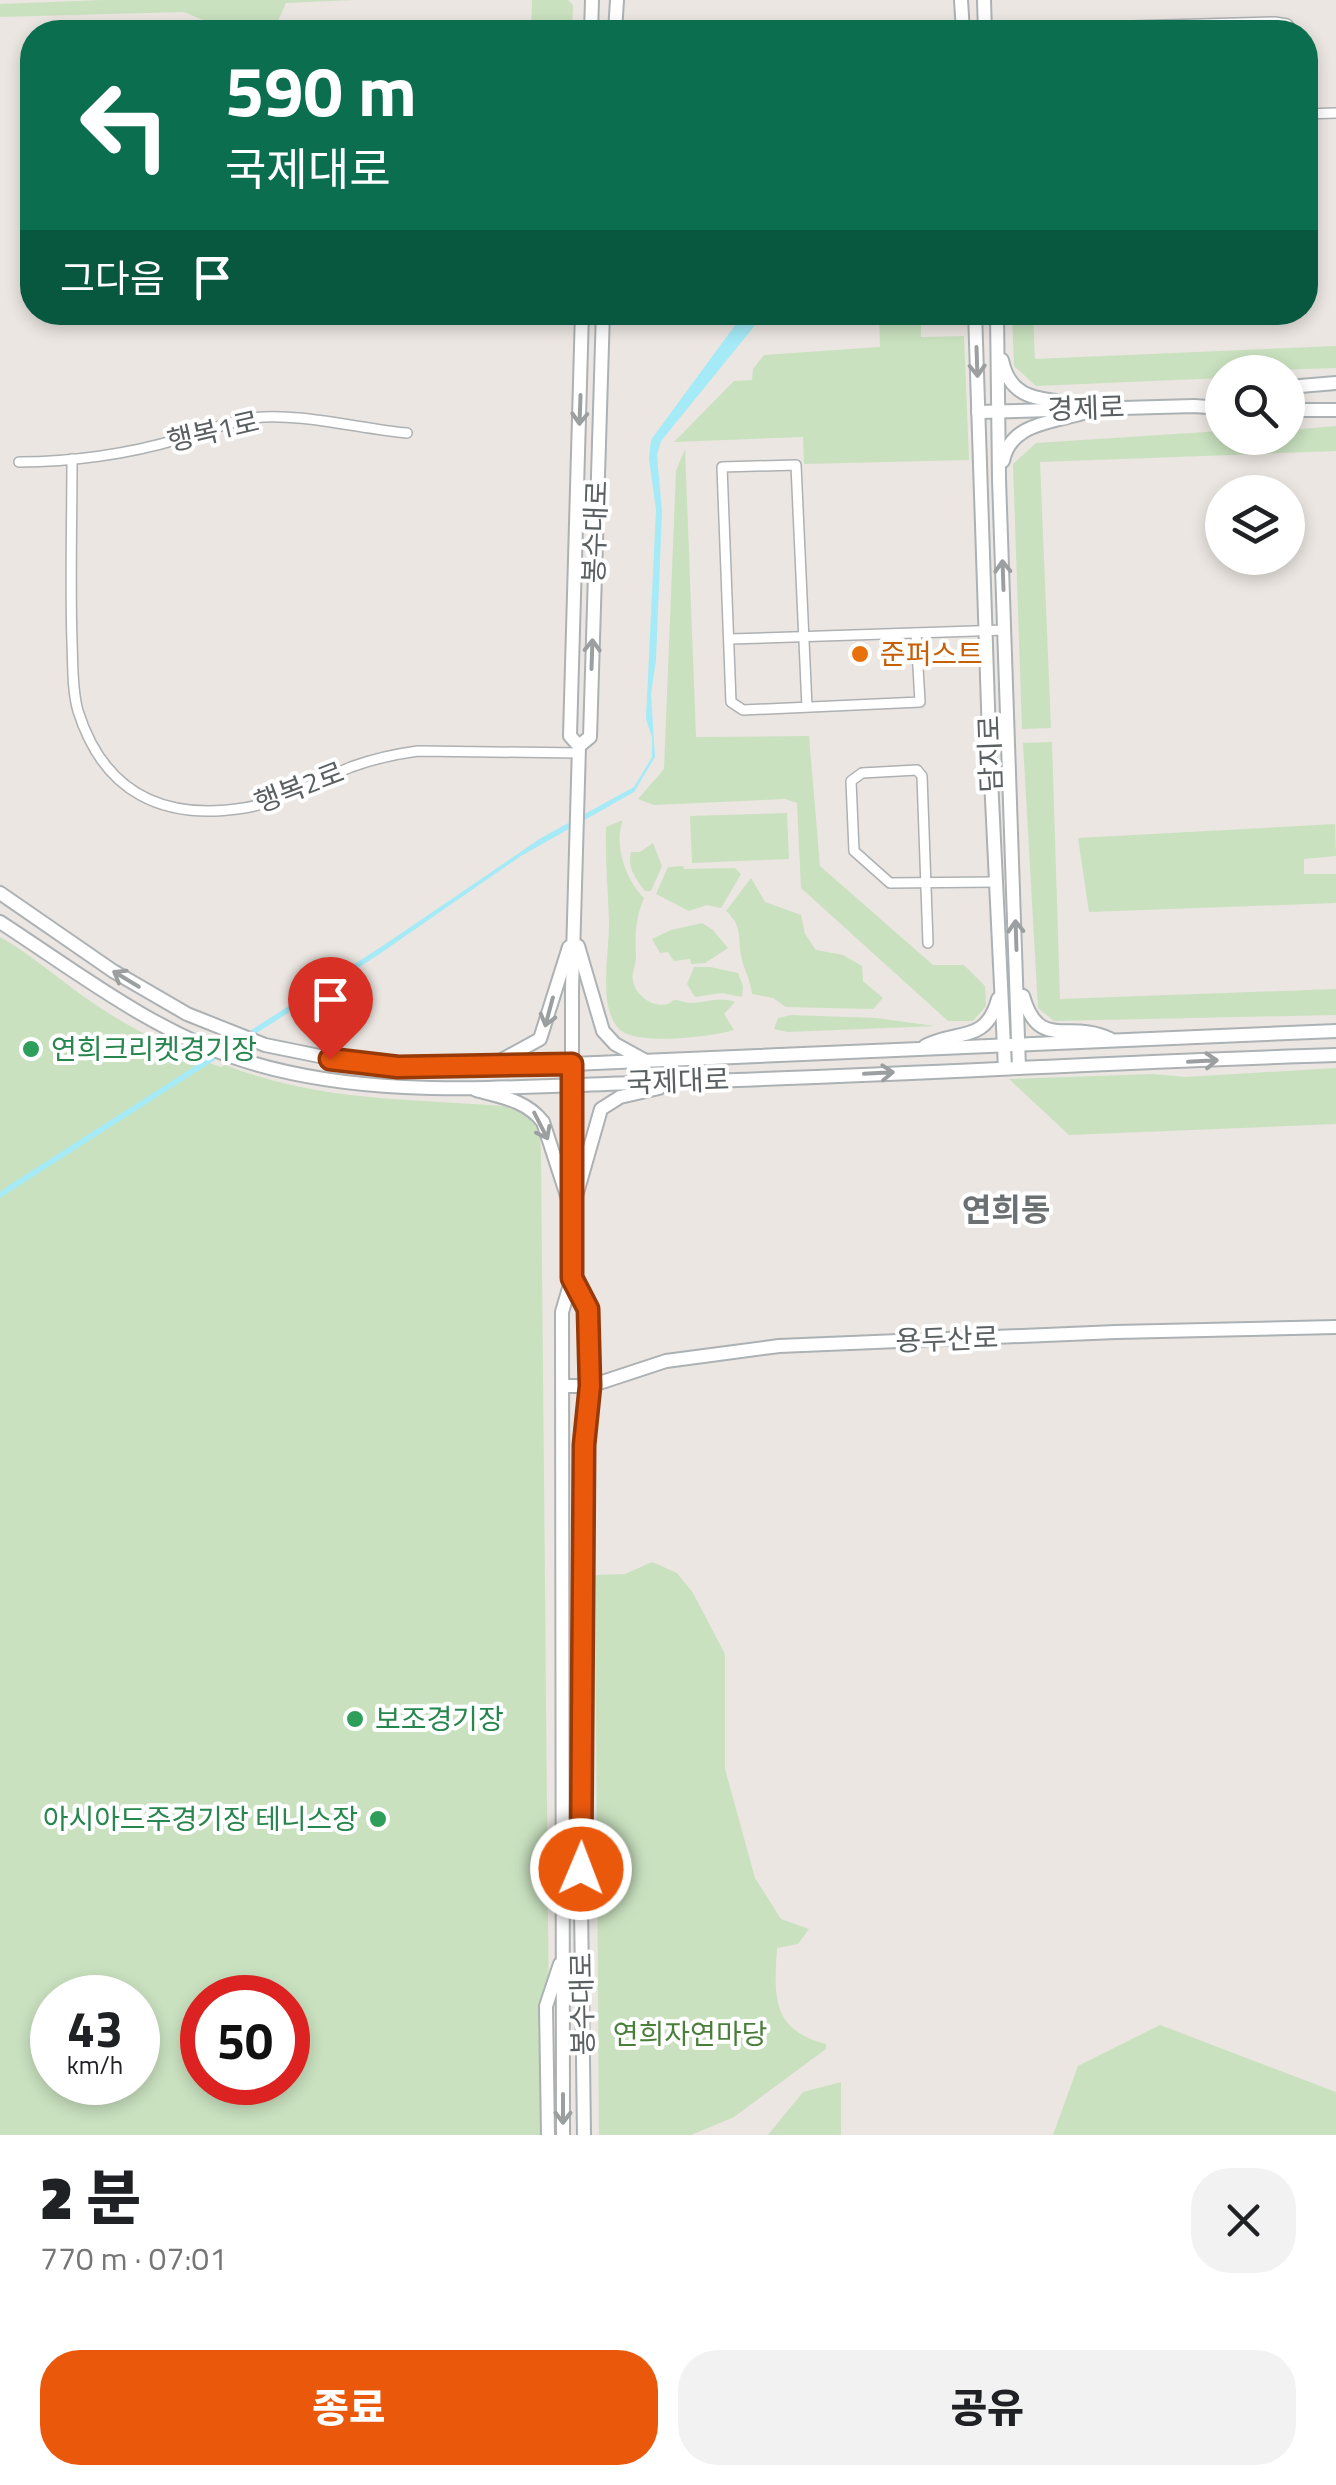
<!DOCTYPE html>
<html lang="ko">
<head>
<meta charset="utf-8">
<style>
	:root { --surface:#fff; --page:#f2f2f2; --text:#202124; --muted:#757577; --accent:#ea580c }
	body { margin:0; font-family:"Titillium Web","Noto Sans KR",sans-serif; background:var(--page); color:var(--text); height:100vh; display:flex; flex-direction:column; font-size:38px; white-space:nowrap }
	* { box-sizing:border-box; margin:0 }
	p { font-size:32px; color:var(--muted) }
	.icon { flex:none; width:55px; height:55px; fill:none; stroke:currentColor; stroke-width:2; stroke-linecap:round; stroke-linejoin:round }
	.map { position:relative; height:2135px; overflow:hidden }
	.side { display:flex; flex-direction:column; background:var(--surface); flex:1 }
	.side>* { flex:none }
	.top-card { position:absolute; left:20px; top:20px; width:1298px; height:305px; border-radius:40px; box-shadow:0 5px 15px #0003; background:#0b6e4f; color:#fff; overflow:hidden }
	.tools { position:absolute; left:1205px; top:355px; display:grid; gap:20px }
	.tools a { display:grid; place-items:center; width:100px; height:100px; border-radius:50%; background:var(--surface); box-shadow:0 5px 15px #0003; font-size:50px }
	.speed { position:absolute; left:30px; top:1975px; display:flex; gap:20px; font-size:50px; font-weight:700; text-align:center }
	.speed>* { display:grid; place-content:center; width:130px; height:130px; border-radius:50%; background:var(--surface); box-shadow:0 5px 15px #0003; line-height:1 }
	.speed small { font-size:25px; font-weight:400 }
	.speed .limit { border:15px solid #d22; background:#fff; color:#111 }
	.pin { position:absolute; display:grid; place-items:center; width:85px; height:85px; color:#fff; margin:-102px -42px; border-radius:50% 50% 50% 0; rotate:-45deg; box-shadow:0 0 10px #0007 }
	.pin .icon { rotate:45deg }
	.me { position:absolute; width:110px; margin:-55px; rotate:1deg; stroke-linejoin:round; filter:drop-shadow(0 0 8px #0008) }
	.turn { display:flex; align-items:center; gap:35px; height:210px; padding:0 40px; font-size:45px }
	.turn .icon { width:130px; height:130px; stroke-width:2.5 }
	.turn b { display:block; font-size:70px; line-height:85px }
	.then { display:flex; align-items:center; height:95px; padding:0 40px; background:#0003; gap:20px; font-size:38px }
	.round { display:grid; place-items:center; flex:none; width:105px; height:105px; border-radius:40px; background:var(--page) }
	.headline { display:flex; align-items:center; justify-content:space-between; height:170px; padding:0 40px }
	h1 { font-size:60px; font-weight:800; line-height:75px }
	.cta { display:flex; gap:20px; margin-top:auto; padding:20px 40px }
	.cta a { flex:1; height:115px; border-radius:40px; background:var(--accent); color:#fff; font-size:40px; font-weight:800; line-height:115px; text-align:center }
	.cta a+a { background:var(--page); color:var(--text) }
	.map>svg:first-child { display:block }
	.green { fill:#c9e1bf; fill-rule:evenodd }
	.water { fill:#a5eaf7 }
	.lines { fill:none; stroke-linecap:round; stroke-linejoin:round }
	.street-casing { stroke:#adb1b3; stroke-width:12 }
	.secondary-casing { stroke:#acb1b4; stroke-width:16 }
	.street { stroke:#fff; stroke-width:9 }
	.secondary { stroke:#fff; stroke-width:12 }
	.oneway { stroke:#9c9fa0 }
	.route-casing { stroke:#983908; stroke-width:25 }
	.route { stroke:#ea580c; stroke-width:18 }
	.food-dot { fill:#e8710a; stroke:#fff; stroke-width:4 }
	.leisure-dot { fill:#2e9e5b; stroke:#fff; stroke-width:4 }
	.labels { text-anchor:middle; stroke-width:8; stroke-linejoin:round; paint-order:stroke }
	.street-label { font-size:28px; fill:#5a5f61; stroke:#fff }
	.food-label { font-size:28px; fill:#c56008; stroke:#fff; text-anchor:start }
	.leisure-label { font-size:28px; fill:#27864d; stroke:#fff; text-anchor:start }
	.park-label { font-size:28px; fill:#4a7f3b; stroke:#fff }
	.quarter-label { font-size:32px; font-weight:bold; fill:#6b7173; stroke:#fff }
</style>
</head>
<body>
<div class="map">
<svg width="1336" height="2135" viewBox="0 0 1336 2135">
	<rect width="100%" height="100%" fill="#ebe6e1"/>
	<g class="green">
		<path d="M 103,0 L 354,0 L 286,3 L 274,30 L 231,32 L 184,12 L 0,17 L 0,4 Z"/>
		<path d="M 532,0 L 568,0 L 573,5 L 572,32 L 531,32 Z"/>
		<path d="M 879,313 L 921,313 L 921,337 L 964,336 L 969,460 L 804,464 L 803,437 L 674,442 L 734,381 L 752,380 L 753,369 L 764,355 L 880,347 Z"/>
		<path d="M 1012,313 L 1033,313 L 1035,359 L 1336,346 L 1336,368 L 1222,372 L 1222,378 L 1036,386 L 1014,366 Z"/>
		<path d="M 1336,426 L 1336,451 L 1040,462 L 1051,728 L 1022,729 L 1013,464 L 1036,443 L 1222,431 L 1222,438 L 1288,438 L 1288,430 Z"/>
		<path d="M 685,449 L 696,737 L 809,736 L 820,866 L 933,965 L 964,965 L 985,986 L 986,1006 L 973,1021 L 948,1021 L 801,888 L 797,803 L 785,799 L 654,805 L 638,799 L 664,769 L 676,471 Z"/>
		<path d="M 1052,742 L 1060,999 L 1336,989 L 1336,1015 L 1054,1021 L 1038,1008 L 1023,743 Z"/>
		<path d="M 787,813 L 789,859 L 692,863 L 690,816 Z"/>
		<path d="M 623,820 C 614,842 624,878 644,898 C 635,920 635,935 636,958 C 636,966 631,972 633,981 C 636,996 653,1008 668,1004 C 671,1003 672,1000 675,1000 C 680,1000 685,1003 690,1003 C 707,1003 718,996 735,1002 L 724,1014 L 734,1030 C 710,1037 648,1044 625,1033 C 613,1027 609,1012 607,1000 C 604,974 609,947 609,921 C 608,890 605,859 606,827 Z"/>
		<path d="M 1335,824 L 1336,856 L 1304,859 L 1304,874 L 1336,874 L 1336,903 L 1089,912 L 1078,838 Z"/>
		<path d="M 653,843 L 662,866 L 651,891 L 645,891 C 636,879 627,868 631,852 L 640,852 Z"/>
		<path d="M 683,866 L 684,869 L 735,868 L 741,874 L 721,908 L 707,905 L 689,911 L 656,894 L 668,867 Z"/>
		<path d="M 751,878 L 765,902 L 801,915 L 805,934 L 816,950 L 843,955 L 862,966 L 863,981 L 883,998 L 873,1009 L 786,1007 L 773,998 L 752,994 C 751,980 743,969 741,955 C 738,936 742,925 726,911 Z"/>
		<path d="M 702,923 L 713,930 L 728,948 L 705,963 L 691,964 L 690,959 L 674,961 L 668,952 L 660,953 L 652,939 L 671,930 Z"/>
		<path d="M 0,937 C 30,954 55,976 83,996 C 125,1026 172,1050 221,1067 L 225,1065 C 324,1103 410,1098 513,1107 C 539,1118 540,1126 541,1154 L 550,2135 L 0,2135 ZM 52,1998 L 138,1998 L 138,2082 L 52,2082 ZM 202,1998 L 288,1998 L 288,2082 L 202,2082 Z"/>
		<path d="M 694,967 L 710,967 L 738,973 L 743,986 L 742,997 L 722,993 L 695,997 L 687,984 Z"/>
		<path d="M 791,1015 L 876,1018 L 935,1026 L 788,1032 L 774,1029 L 778,1018 Z"/>
		<path d="M 1336,1068 L 1336,1124 L 1069,1135 L 1009,1079 L 1153,1074 L 1186,1077 Z"/>
		<path d="M 652,1562 L 677,1573 L 693,1593 L 725,1654 L 725,1769 L 755,1878 L 781,1919 L 809,1929 L 798,1944 L 777,1948 C 774,1996 771,2030 826,2044 L 826,2049 L 734,2117 L 691,2135 L 599,2135 L 595,1575 L 625,1574 Z"/>
		<path d="M 1160,2025 L 1336,2092 L 1336,2135 L 1053,2135 L 1078,2066 Z"/>
		<path d="M 841,2082 L 841,2135 L 768,2135 L 803,2092 Z"/>
	</g>
	<path class="water" d="M 744,313 L 765,313 L 661,441 L 657,455 L 662,511 L 656,660 L 651,694 L 655,757 L 634,792 L 521,856 L 378,955 L 0,1198 L 0,1192 L 11,1184 L 384,945 L 541,838 L 634,787 L 652,757 L 652,737 L 646,719 L 656,510 L 649,459 L 651,440 Z"/>
	<g class="lines">
		<defs>
			<g id="street">
				<path d="M 1077,32 L 1096,27 L 1275,22 L 1287,24 L 1294,32"/>
				<path d="M 1305,114 L 1336,113"/>
				<path d="M 72,459 C 72,520 70,582 72,643 C 73,665 72,690 78,711 C 104,793 163,821 244,808 C 281,802 317,781 351,767 C 373,759 395,754 418,751 L 579,753"/>
				<path d="M 19,462 C 71,462 129,454 179,439 C 204,432 227,422 253,418 C 297,412 361,429 407,433"/>
				<path d="M 730,639 L 1005,630"/>
				<path d="M 807,707 L 796,465 L 722,467 L 731,702 L 743,710 L 920,702 L 916,633"/>
				<path d="M 928,943 L 922,776 L 917,770 L 862,773 L 851,781 L 854,851 L 890,883 L 996,882"/>
			</g>
			<g id="secondary">
				<path d="M 961,0 L 963,32"/>
				<path d="M 984,0 L 985,32"/>
				<path d="M 591,32 L 592,0"/>
				<path d="M 615,32 L 617,0"/>
				<path d="M 975,312 L 989,737 L 1005,1068"/>
				<path d="M 997,312 L 999,479 L 1019,1068"/>
				<path d="M 1002,360 C 1010,399 1037,398 1071,403"/>
				<path d="M 1288,387 L 1336,383"/>
				<path d="M 1288,410 L 1336,410"/>
				<path d="M 978,412 L 1194,406 L 1222,408"/>
				<path d="M 1003,461 C 1011,422 1053,423 1086,412"/>
				<path d="M 579,746 L 590,737 L 603,312"/>
				<path d="M 0,893 L 113,971 L 187,1014 L 265,1045 L 354,1063 L 420,1067 L 572,1064 L 1336,1031"/>
				<path d="M 0,922 C 77,972 154,1032 242,1060 C 371,1101 507,1086 640,1083 C 872,1077 1104,1062 1336,1055"/>
				<path d="M 578,946 L 603,1031 L 615,1044 L 644,1060"/>
				<path d="M 1023,996 C 1039,1052 1069,1019 1110,1039"/>
				<path d="M 925,1046 C 957,1029 986,1044 998,999"/>
				<path d="M 498,1062 L 540,1039 L 569,947"/>
				<path d="M 476,1090 C 501,1097 526,1100 543,1122 L 569,1202"/>
				<path d="M 577,1193 L 601,1109 L 620,1097 L 659,1088"/>
				<path d="M 572,1278 L 587,1309 L 590,1386 L 584,1445 L 581,1905 L 584,2135"/>
				<path d="M 563,1386 L 590,1386 L 666,1361 L 779,1346 L 1116,1332 L 1336,1327"/>
				<path d="M 548,2135 L 546,2006 L 560,1964"/>
				<path d="M 563,2135 L 562,1312 L 572,1278 L 572,990 L 579,746 L 570,736 L 582,312"/>
			</g>
		</defs>
		<use href="#street" class="street-casing"/>
		<use href="#secondary" class="secondary-casing"/>
		<use href="#street" class="street"/>
		<use href="#secondary" class="secondary"/>
	</g>
	<defs><path id="oneway-shaft" d="M-6 0H5M1.5-3L5.5 0L1.5 3" fill="none" stroke-width="1.6" stroke-linecap="round" stroke-linejoin="round" transform="scale(2.5)"/></defs>
	<g class="oneway">
		<use href="#oneway-shaft" transform="translate(977 362) rotate(88)"/>
		<use href="#oneway-shaft" transform="translate(580 410) rotate(92)"/>
		<use href="#oneway-shaft" transform="translate(1003 575) rotate(-92)"/>
		<use href="#oneway-shaft" transform="translate(592 654) rotate(-88)"/>
		<use href="#oneway-shaft" transform="translate(1016 935) rotate(-92)"/>
		<use href="#oneway-shaft" transform="translate(126 979) rotate(-149)"/>
		<use href="#oneway-shaft" transform="translate(549 1012) rotate(105)"/>
		<use href="#oneway-shaft" transform="translate(1203 1061) rotate(-3)"/>
		<use href="#oneway-shaft" transform="translate(879 1073) rotate(-3)"/>
		<use href="#oneway-shaft" transform="translate(541 1126) rotate(63)"/>
		<use href="#oneway-shaft" transform="translate(563 2109) rotate(90)"/>
	</g>
	<g class="lines">
		<defs>
			<path id="route" d="M 330,1059 L 398,1067 L 572,1064 L 572,1278 L 588,1309 L 590,1386 L 584,1445 L 581,1869"/>
		</defs>
		<use href="#route" class="route-casing"/>
		<use href="#route" class="route"/>
	</g>
	<circle class="food-dot" cx="860" cy="654" r="10"/>
	<g class="leisure-dot">
		<circle cx="31" cy="1049" r="10"/>
		<circle cx="355" cy="1719" r="10"/>
		<circle cx="378" cy="1819" r="10"/>
	</g>
	<g class="labels">
		<g class="street-label">
			<text transform="translate(1086 408) rotate(-2)" y="10">경제로</text>
			<text transform="translate(213 431) rotate(-13)" y="10">행복1로</text>
			<text transform="translate(595 532) rotate(-88)" y="10">봉수대로</text>
			<text transform="translate(990 754) rotate(-92)" y="10">담지로</text>
			<text transform="translate(299 787) rotate(-21)" y="10">행복2로</text>
			<text transform="translate(678 1081) rotate(-2)" y="10">국제대로</text>
			<text transform="translate(947 1339) rotate(-2)" y="10">용두산로</text>
			<text transform="translate(582 2004) rotate(-91)" y="10">봉수대로</text>
		</g>
		<g class="food-label">
			<text x="880" y="664">준퍼스트</text>
		</g>
		<g class="leisure-label">
			<text x="51" y="1059">연희크리켓경기장</text>
			<text x="375" y="1729">보조경기장</text>
			<text x="358" y="1829" text-anchor="end">아시아드주경기장 테니스장</text>
		</g>
		<g class="park-label">
			<text x="690" y="2044">연희자연마당</text>
		</g>
		<g class="quarter-label">
			<text x="1006" y="1221">연희동</text>
		</g>
	</g>
</svg>
<div class="tools">
<a><svg class="icon" aria-label="search" viewBox="0 0 24 24"><circle cx="10" cy="10" r="6"/><path d="M15 15l6 6"/></svg></a>
<a><svg class="icon" aria-label="layers" viewBox="0 0 24 24"><path d="M12 4l9 5-9 5-9-5zM3 14l9 5 9-5"/></svg></a>
</div>
<div class="speed"><div>43<small>km/h</small></div><div class="limit">50</div></div>
<div class="pin" style="left:330px;top:1059px;background:#d93025"><svg class="icon" aria-label="arrive" viewBox="0 0 24 24"><path d="M6 21V4h12l-3 4 3 4H6"/></svg></div>
<svg class="me" style="left:581px;top:1869px" viewBox="-20 -20 40 40"><circle r="17" fill="#ea580c" stroke="#fff" stroke-width="3"/><path d="M0-11L8 9 0 5-8 9z" fill="#fff"/></svg>
<div class="top-card">
<div class="turn"><svg class="icon" aria-label="left" viewBox="0 0 24 24"><path d="M17 20v-9H6M10 6l-5 5 5 5"/></svg><div><b>590 m</b>국제대로</div></div>
<div class="then">그다음<svg class="icon" aria-label="arrive" viewBox="0 0 24 24"><path d="M6 21V4h12l-3 4 3 4H6"/></svg></div>
</div>
</div>
<section class="side">
<div class="headline"><div><h1>2 분</h1><p>770 m · 07:01</p></div><a class="round"><svg class="icon" aria-label="close" viewBox="0 0 24 24"><path d="M6 6l12 12M18 6L6 18"/></svg></a></div>
<div class="cta"><a>종료</a><a>공유</a></div>
</section>
</body>
</html>
